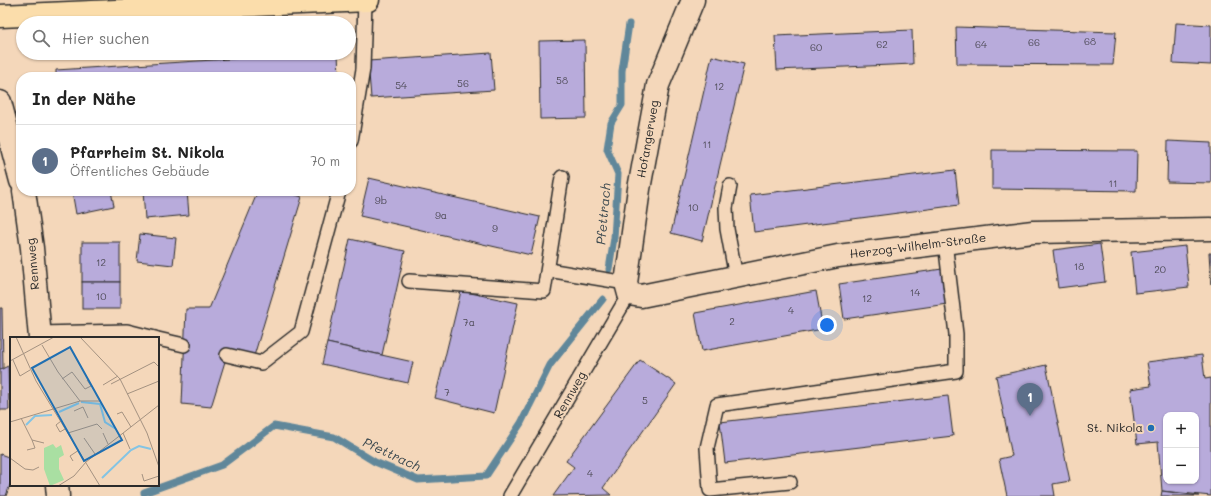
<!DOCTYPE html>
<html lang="de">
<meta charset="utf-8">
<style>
:root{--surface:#fff;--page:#f2f2f2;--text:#222;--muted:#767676;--line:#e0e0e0;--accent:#7c3aed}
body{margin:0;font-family:Mali,sans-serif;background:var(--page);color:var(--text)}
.controls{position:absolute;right:12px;bottom:12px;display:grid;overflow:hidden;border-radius:8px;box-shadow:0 1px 3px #0004}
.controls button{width:36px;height:36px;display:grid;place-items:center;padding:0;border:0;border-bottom:1px solid var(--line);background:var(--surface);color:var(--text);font:20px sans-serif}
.you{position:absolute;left:827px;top:325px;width:14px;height:14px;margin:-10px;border:3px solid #fff;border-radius:50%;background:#1a73e8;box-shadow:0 0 0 6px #1a73e833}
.badge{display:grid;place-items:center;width:26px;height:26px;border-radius:50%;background:var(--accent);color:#fff;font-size:13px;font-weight:700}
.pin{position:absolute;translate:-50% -33px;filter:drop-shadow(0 1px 2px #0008)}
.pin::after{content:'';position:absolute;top:21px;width:14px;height:12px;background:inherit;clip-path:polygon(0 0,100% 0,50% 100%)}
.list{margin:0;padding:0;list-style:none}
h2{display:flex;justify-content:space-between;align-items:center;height:52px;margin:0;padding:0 16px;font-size:17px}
h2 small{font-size:13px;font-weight:400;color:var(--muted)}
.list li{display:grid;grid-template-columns:26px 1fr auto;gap:12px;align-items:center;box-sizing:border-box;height:72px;padding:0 16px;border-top:1px solid var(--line)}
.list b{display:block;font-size:15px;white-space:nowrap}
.list p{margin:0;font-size:13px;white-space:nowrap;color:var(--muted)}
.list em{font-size:13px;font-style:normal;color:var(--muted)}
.icon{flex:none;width:22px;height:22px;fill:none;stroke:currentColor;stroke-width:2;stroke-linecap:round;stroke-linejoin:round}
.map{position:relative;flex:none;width:1211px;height:496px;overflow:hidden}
.search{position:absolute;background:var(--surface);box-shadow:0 1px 3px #0004;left:16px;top:16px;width:340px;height:44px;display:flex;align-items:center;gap:10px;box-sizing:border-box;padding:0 14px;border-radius:22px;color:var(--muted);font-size:15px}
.panel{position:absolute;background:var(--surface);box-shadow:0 1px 3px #0004;left:16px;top:72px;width:340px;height:124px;border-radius:16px}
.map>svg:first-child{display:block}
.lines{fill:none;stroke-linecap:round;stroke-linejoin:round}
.stream{stroke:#60879a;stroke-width:7}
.building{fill:#b8abdb;stroke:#2b2b2b;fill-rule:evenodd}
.lane-casing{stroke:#2b2b2b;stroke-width:16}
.street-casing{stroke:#2b2b2b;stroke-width:25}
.secondary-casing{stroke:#2b2b2b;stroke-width:25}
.primary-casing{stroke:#2b2b2b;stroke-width:25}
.lane{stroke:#f4d7ba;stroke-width:13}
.street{stroke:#f4d7ba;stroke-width:22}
.secondary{stroke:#f4d7ba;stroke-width:22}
.primary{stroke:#fbddab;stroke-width:22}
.poi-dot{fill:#1f6fb2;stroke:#f4d7ba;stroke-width:1.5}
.labels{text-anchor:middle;stroke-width:4;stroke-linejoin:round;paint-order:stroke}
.number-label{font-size:10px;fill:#4e4b57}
.street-label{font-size:12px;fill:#2b2b2b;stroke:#f4d7ba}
.poi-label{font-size:12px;fill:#2b2b2b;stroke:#f4d7ba;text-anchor:end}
.water-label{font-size:13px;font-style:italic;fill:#3d4a50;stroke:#f4d7ba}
.inset-river{fill:none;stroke:#83c4e4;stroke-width:2}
.inset-road{fill:none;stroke:#a49281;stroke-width:1}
.view{fill:#1f6fb2;fill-opacity:0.15;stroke:#1f6fb2;stroke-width:2}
.inset-edge{fill:none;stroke:#2b2b2b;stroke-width:2}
</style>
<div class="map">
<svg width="1211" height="496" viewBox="0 0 1211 496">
<rect width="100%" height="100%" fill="#f4d7ba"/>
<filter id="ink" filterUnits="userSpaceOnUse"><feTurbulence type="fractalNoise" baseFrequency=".025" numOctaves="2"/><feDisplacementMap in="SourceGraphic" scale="8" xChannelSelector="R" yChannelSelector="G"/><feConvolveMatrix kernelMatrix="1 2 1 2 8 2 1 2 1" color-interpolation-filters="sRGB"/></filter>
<g filter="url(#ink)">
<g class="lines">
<g class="stream">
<path d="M609 269 614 238 618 174 607 149 611 123 622 105V71L629 24"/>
<path d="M144 493 222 465 274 426 334 437 375 462 418 480 486 476 521 423 550 365 603 299"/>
</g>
</g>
<g class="building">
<path d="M1176 23 1211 25V65L1173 63Z"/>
<path d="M956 27 1116 32 1113 65 957 64Z"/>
<path d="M912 30 913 64 777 70 775 36Z"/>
<path d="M585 40 586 118 540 119 539 41Z"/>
<path d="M324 53H338L339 77H56V70Z"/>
<path d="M491 53 494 90 371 98 368 61Z"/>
<path d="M712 56 744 64 702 241 671 233Z"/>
<path d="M1168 141 1211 143V183L1167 182Z"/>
<path d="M992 150 1137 151 1136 191 992 189Z"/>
<path d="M955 170 959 205 754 232 750 195Z"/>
<path d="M369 178 540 217 531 255 360 216Z"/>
<path d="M72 191H111L114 206 76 214Z"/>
<path d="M143 191H187L189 215 145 219Z"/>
<path d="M258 191H285L302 197 254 356 227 355 211 407 182 404 186 309H209Z"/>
<path d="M140 234 176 238 173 265 137 261Z"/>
<path d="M350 239 405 251 382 355 327 343Z"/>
<rect x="82" y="242" width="38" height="40"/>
<path d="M1100 244 1105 282 1058 288 1053 250Z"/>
<path d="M1185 246 1189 287 1135 293 1131 252Z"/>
<path d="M1209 253H1211V284Z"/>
<path d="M942 269 947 304 844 319 839 284Z"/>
<rect x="82" y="282" width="38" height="27"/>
<path d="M461 291 518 303 494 413 435 398Z"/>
<path d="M816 291 823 329 702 351 695 313Z"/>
<path d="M0 308H2L3 370H0Z"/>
<path d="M327 343 413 362 408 383 322 364Z"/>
<path d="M1202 355 1205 379 1211 378V496L1162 491 1158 442 1137 444 1130 389 1151 386 1147 362ZM1166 415H1196V481H1166Z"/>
<path d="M640 360 676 384 603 488 611 495 553 496 574 467 566 461Z"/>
<path d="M1046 365 1070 481 1053 484 1055 496H1007L999 459 1012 456 996 376Z"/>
<path d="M8 366 9 410H0V370Z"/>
<path d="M948 396 953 436 725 463 720 422Z"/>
<path d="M0 454 11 458V482L6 496H0Z"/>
<path d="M1162 491 1199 496H1161Z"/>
</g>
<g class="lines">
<g class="lane-casing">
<g id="lane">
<path d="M351 141 363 69 365 0"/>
<path d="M730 186 726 208 727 229 736 277"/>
<path d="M548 270 626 283"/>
<path d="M409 281 544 291 562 177"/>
<path d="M39 333 127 331 155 338"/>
<path d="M158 339 184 345"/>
<path d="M227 355 261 363 301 332 339 191"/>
<path d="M790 482 710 490 707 448 717 405 956 371V334L945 242"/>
<path d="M510 496 629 294"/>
</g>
</g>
<g class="street-casing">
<path id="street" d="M693 0 658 85 639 189 626 283 629 294 641 296 838 256 1033 232 1211 229"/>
</g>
<g class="secondary-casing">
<g id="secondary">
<path d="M0 102 21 181"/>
<path d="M24 191 32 248 40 338"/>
<path d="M57 485 58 496"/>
</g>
</g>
<g class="primary-casing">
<path id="primary" d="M0 16 368 0"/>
</g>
<use href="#lane" class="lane"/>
<use href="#street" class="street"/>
<use href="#secondary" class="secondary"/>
<use href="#primary" class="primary"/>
</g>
</g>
<circle class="poi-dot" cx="1151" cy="428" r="4"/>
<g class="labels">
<g class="number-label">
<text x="1090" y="45">68</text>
<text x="1034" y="46">66</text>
<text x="882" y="48">62</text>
<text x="981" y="48">64</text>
<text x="816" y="51">60</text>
<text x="562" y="84">58</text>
<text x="463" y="87">56</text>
<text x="401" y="89">54</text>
<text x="719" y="90">12</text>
<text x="707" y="148">11</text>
<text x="1113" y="187">11</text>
<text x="381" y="204">9b</text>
<text x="693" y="211">10</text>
<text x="441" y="219">9a</text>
<text x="495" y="232">9</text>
<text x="101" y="266">12</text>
<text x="1079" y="270">18</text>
<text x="1160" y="273">20</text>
<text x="915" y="296">14</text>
<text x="101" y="300">10</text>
<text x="867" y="302">12</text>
<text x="791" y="314">4</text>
<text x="732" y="325">2</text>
<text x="469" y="326">7a</text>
<text x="447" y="396">7</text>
<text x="645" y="404">5</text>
<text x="590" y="477">4</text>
</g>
<g class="street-label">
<text transform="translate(648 139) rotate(-80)" y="4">Hofangerweg</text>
<text transform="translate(918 246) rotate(-7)" y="4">Herzog-Wilhelm-Straße</text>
<text transform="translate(33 264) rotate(-95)" y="4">Rennweg</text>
<text transform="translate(570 395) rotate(-60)" y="4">Rennweg</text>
</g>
<g class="poi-label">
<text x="1143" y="432">St. Nikola</text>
</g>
<g class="water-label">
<text transform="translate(603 214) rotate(-85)" y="5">Pfettrach</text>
<text transform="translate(392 454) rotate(25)" y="5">Pfettrach</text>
</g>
</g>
<g transform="translate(10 337)">
<rect width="149" height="149" fill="#f4d7ba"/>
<path d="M43 107 46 111 51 108 54 118 49 121V132L54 143 40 149 34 132V111Z" fill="#a9dfa2"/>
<path class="inset-river" d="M71 65 90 67 95 85 106 92M49 75 69 66M16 88 25 79 42 78M92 141 121 113 129 109 141 112"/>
<path class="inset-road" d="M6 0 26 44 90 149M70 0 110 42 137 96 149 130M32 8 48 35 70 64M3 23 10 39 20 33M0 24 44 0M52 42 62 35 75 52 81 49 77 43M101 47 144 25 149 30M93 48 108 39M117 57 149 44M64 74 73 70 78 81M107 77 112 75 121 90M11 81 22 103 34 106M51 84 46 88 50 95 55 92M0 85 70 64H91M58 96 87 87 92 92M93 96 98 107M113 96 120 112M74 101 85 117M17 113 25 111 22 103M0 121 15 132 23 133 29 130M63 124 60 119 69 113M76 125 149 68M132 137 134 144 149 139M48 149 64 139 76 125"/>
<path class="view" d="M60 10 112 103 74 124 22 31Z"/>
<rect width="149" height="149" class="inset-edge"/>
</g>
</svg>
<div class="controls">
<button>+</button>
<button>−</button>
</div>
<div class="you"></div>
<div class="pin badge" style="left:1030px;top:416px;background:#5c6f8a">1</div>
<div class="search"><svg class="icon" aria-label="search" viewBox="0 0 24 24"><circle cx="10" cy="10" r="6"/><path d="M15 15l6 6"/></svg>Hier suchen</div>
<section class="panel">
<h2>In der Nähe<small></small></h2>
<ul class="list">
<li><span class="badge" style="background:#5c6f8a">1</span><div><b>Pfarrheim St. Nikola</b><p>Öffentliches Gebäude</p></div><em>70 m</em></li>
</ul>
</section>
</div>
